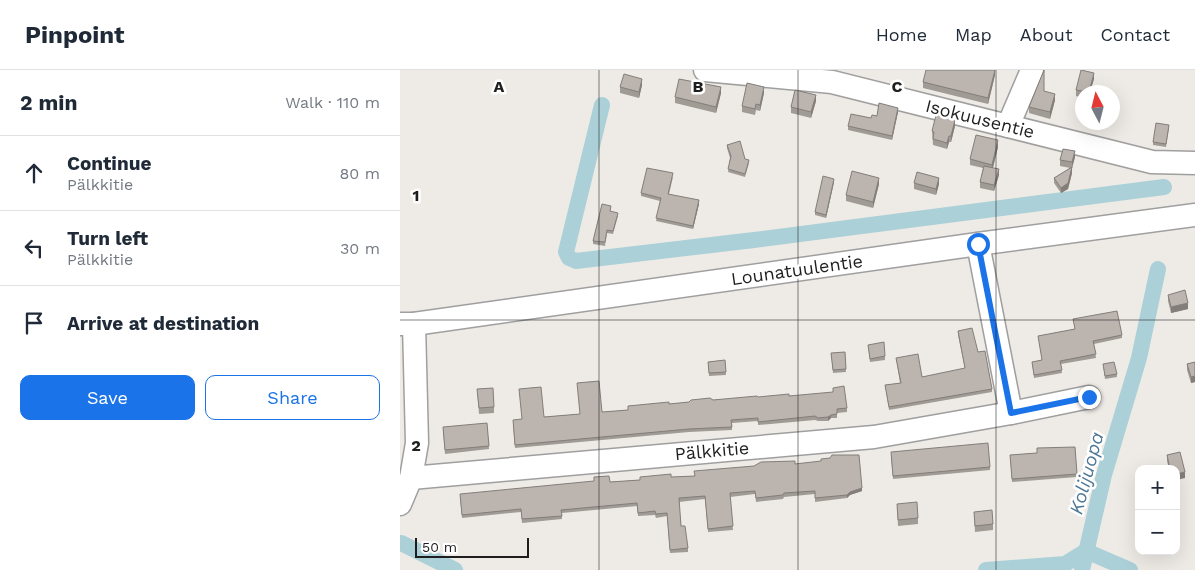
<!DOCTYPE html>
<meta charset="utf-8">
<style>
:root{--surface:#fff;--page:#f2f2f3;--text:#1f2937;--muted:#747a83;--line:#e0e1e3;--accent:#1a73e8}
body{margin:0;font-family:"Work Sans",sans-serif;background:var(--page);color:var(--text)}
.controls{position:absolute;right:15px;bottom:15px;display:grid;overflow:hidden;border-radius:10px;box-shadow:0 5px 20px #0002}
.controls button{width:45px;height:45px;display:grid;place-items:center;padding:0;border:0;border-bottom:1px solid var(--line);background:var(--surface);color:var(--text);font:25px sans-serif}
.compass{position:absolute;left:675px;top:15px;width:45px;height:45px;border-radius:50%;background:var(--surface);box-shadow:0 5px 20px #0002;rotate:353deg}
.scale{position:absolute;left:15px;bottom:12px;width:114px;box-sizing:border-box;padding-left:5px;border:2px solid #1e1e1e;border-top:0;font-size:14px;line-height:18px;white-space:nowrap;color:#1e1e1e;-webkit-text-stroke:4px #fff;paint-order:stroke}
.stop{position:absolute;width:15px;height:15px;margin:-11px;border:4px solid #1a73e8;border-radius:50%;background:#fff}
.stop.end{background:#1a73e8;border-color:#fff;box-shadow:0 1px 5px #0008}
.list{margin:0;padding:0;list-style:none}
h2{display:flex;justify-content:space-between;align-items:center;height:65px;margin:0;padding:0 20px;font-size:21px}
h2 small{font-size:16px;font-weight:400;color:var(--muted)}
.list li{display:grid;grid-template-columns:32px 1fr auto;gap:15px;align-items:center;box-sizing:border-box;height:75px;padding:0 20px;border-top:1px solid var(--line)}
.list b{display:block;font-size:19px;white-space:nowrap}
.list p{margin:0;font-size:16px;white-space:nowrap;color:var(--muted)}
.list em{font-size:16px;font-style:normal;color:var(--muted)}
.actions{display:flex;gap:10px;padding:15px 20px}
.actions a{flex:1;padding:11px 0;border:1px solid var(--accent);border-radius:10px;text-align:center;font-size:18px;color:var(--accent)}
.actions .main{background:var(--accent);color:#fff}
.icon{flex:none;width:28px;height:28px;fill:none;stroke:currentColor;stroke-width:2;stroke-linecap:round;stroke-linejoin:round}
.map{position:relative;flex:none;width:795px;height:500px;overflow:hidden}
header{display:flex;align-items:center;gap:30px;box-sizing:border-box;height:70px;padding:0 25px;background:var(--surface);border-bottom:1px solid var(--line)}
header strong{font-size:24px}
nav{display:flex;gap:28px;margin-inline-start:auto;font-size:18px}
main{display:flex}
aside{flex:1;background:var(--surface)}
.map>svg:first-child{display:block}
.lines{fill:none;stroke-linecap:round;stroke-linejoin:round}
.canal{stroke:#abd0d7;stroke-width:16}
.minor-casing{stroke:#9f9f9f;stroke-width:25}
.minor{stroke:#fff;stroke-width:22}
.wall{fill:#a19b96}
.shaded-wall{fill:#837e7a}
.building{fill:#bbb4af;stroke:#837e7a}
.route{stroke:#1a73e8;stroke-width:6}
.grid{fill:none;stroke:#1e1e1e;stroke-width:1;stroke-opacity:0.55}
.labels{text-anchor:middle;stroke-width:5;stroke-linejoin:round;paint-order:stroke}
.street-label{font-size:18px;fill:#1e1e1e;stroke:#fff}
.water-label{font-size:19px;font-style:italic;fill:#4e7695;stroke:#fff}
.grid-label{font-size:16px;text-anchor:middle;font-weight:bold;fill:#1e1e1e;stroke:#fff;stroke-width:5;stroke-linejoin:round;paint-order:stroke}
</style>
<header>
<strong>Pinpoint</strong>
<nav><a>Home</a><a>Map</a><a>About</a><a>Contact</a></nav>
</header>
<main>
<aside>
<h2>2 min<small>Walk · 110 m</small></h2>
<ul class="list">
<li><svg class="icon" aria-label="ahead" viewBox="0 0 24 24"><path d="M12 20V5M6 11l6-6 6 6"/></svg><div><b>Continue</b><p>Pälkkitie</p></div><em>80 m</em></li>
<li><svg class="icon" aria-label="left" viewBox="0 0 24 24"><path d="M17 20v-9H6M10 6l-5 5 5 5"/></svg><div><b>Turn left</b><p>Pälkkitie</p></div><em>30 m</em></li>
<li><svg class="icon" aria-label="arrive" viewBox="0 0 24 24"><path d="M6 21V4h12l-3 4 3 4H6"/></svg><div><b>Arrive at destination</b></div></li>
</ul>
<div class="actions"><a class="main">Save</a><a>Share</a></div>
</aside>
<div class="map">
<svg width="795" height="500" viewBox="0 0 795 500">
<rect width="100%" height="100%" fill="#eeebe6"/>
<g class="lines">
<g class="canal">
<path d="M202 35 166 182 169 188 176 191 354 170 764 117"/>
<path d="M1 473 55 500"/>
<path d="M586 500 665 494 686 481 730 500"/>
<path d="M682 500 704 405 739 288 758 199"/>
</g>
<g class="minor-casing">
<g id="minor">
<path d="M305 0 432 12 752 92 795 93"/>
<path d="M608 56 632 0"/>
<path d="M0 254H14L578 174 795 145"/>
<path d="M611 343 689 327"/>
<path d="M11 408 474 367 611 343 578 174"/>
<path d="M0 434 11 408 17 373 14 254"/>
</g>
</g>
<use href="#minor" class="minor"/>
</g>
<g class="wall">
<path d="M595 5 588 34 523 18V12Z"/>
<path d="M694 9 690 22H682V28L676 26V20Z"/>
<path d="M242 15 239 28 220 23V17Z"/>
<path d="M644 21 655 30 650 49 629 43V37Z"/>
<path d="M321 23 316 43 275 33V27Z"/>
<path d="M364 23 360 41 356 40 355 45 342 42V36Z"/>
<path d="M416 31 411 48 391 43V37Z"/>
<path d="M498 42 492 70 448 60V56L477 46Z"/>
<path d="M555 56 551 72H549L547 79 533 75 532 61Z"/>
<path d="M769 58 766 77 753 75V72Z"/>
<path d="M327 75 349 93 345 107 328 102 330 88 327 78Z"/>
<path d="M598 77 593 98 599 105 594 121 580 118V112L583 98 570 95V89Z"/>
<path d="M675 87 672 98V103L668 119 661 123 654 113V108L670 98 660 96V90Z"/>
<path d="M273 107 269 124 299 134 293 159 256 151 260 131 241 126V123Z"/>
<path d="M434 112 426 148 415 145V142Z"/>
<path d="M514 113 539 114 536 125 514 119Z"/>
<path d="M479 114 473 138 446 131V125Z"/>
<path d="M210 141 218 146 213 164 207 163 205 176 193 174V171Z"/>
<path d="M768 225 788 239 771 243 768 231Z"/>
<path d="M673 249 722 265V268L694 274 696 288 661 294 662 303 634 308 632 292 642 290 638 266 675 259Z"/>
<path d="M558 261 578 282 592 319V322L489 340 485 315 500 313 496 288 522 307 565 299 558 265Z"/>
<path d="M468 275 485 286V290L470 292Z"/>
<path d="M445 282 446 302 433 303 431 283Z"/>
<path d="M325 290 326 305 309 306 308 292Z"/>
<path d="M795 292V312L791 313 787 300V294Z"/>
<path d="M703 294 717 304V307L705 309Z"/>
<path d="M77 319 94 337V343L79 344Z"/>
<path d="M389 326 447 338V342L437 343V348H431L428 351H418L415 350 358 355V351L332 353V360L289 362 115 378 113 354 144 347 228 340 269 334 313 330Z"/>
<path d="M87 353 89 379 45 384 43 360Z"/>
<path d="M675 377 677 407 612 412 610 385 637 383Z"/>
<path d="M767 385 785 408 776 399H769L767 391Z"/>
<path d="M491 386 590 397V400L493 409Z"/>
<path d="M395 394 462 421 450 425 447 428 415 432V424L384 427 383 429 356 432 355 424 330 427 333 460 308 462 305 429 279 432 281 456 288 478V482L270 483 267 446 256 448 255 445 238 446 237 436 162 443V449L122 453 121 442 62 448 60 427 210 412 294 406Z"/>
<path d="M497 434 518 448V454L498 456Z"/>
<path d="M574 442 593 454V460L575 462Z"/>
</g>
<g class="shaded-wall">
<path d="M595 0V5L588 34V28Z"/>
<path d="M694 3V9L690 22H689Z"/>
<path d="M242 9V15L239 28V22Z"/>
<path d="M321 17V23L316 43V37Z"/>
<path d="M364 17V23L360 41V35Z"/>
<path d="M655 24V30L650 49V42Z"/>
<path d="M416 25V31L411 48V42Z"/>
<path d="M498 38V42L492 70V66Z"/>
<path d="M555 50V56L551 72V66Z"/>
<path d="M549 66V72L547 79V73Z"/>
<path d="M598 70V77L592 101V95Z"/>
<path d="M675 81V87L672 98V92Z"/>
<path d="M672 97V103L668 119 661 123V118Z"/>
<path d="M599 99V105L594 121V115Z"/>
<path d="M479 108V114L473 138V132Z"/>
<path d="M539 108V114L536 125V119Z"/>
<path d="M434 109V112L426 148V145Z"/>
<path d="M299 130V134L293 159V156Z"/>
<path d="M788 233V239L771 243V237Z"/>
<path d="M795 306V312L791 313V307Z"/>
<path d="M431 345V348L428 351V347Z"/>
<path d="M785 402V408L776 410V404Z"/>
<path d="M462 418V421L450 425 447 428V425L450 422Z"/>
</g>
<g class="building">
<path d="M526 0H595L588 28 523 12Z"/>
<path d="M644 0V21L655 24 650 42 629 37Z"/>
<path d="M681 0 694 3 689 22 676 20Z"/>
<path d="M224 4 242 9 239 22 220 17Z"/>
<path d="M279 9 321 17 316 37 275 27Z"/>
<path d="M347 13 364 17 360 35 356 34 355 39 342 36Z"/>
<path d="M395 20 416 25 411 42 391 37Z"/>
<path d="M479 33 498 38 492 66 448 56 451 44 471 48 472 45 477 46Z"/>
<path d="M536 45 555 50 551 66H549L547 73 533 69 534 62 532 61Z"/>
<path d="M756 53 769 55 766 74 753 72Z"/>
<path d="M576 65 598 70 592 95 570 89Z"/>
<path d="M340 71 345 89 349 90 345 104 328 99 331 86 327 75Z"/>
<path d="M663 79 675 81 672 92 660 90Z"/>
<path d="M584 96 599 99 594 115 580 112Z"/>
<path d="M672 97 668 113 661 118 654 108Z"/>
<path d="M247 98 273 103 268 124 299 130 293 156 256 148 261 128 241 123Z"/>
<path d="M452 101 479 108 473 132 446 125Z"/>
<path d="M517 102 539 108 536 119 514 113Z"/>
<path d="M423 106 434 109 426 145 415 142Z"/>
<path d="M202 134 211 136 210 141 218 143 213 161 207 160 205 172 193 171Z"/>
<path d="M785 220 788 233 771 237 768 225Z"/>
<path d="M717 241 722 265 693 271 696 284 660 291 662 300 634 305 632 292 642 290 638 266 675 259 673 249Z"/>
<path d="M572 258 578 282 585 281 592 319 489 337 485 315 501 313 496 288 518 284 522 307 565 298 558 261Z"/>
<path d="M484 272 485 286 470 289 468 275Z"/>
<path d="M445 282 446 299 433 300 431 283Z"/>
<path d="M325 290 326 302 309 303 308 292Z"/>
<path d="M714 292 717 304 705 306 703 294Z"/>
<path d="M795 292V306L791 307 787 294Z"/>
<path d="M199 311 202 342 228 340V336L269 332V334L289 332 291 330 310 328 313 330 357 326 358 327 389 324V326L433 322V318L444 316 447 338 437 339V344L431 345 428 347 418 348 415 346 358 352V348L331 350 332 357 289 359 115 375 113 350 122 349 119 319 141 317 144 347 180 344 177 313Z"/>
<path d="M93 318 94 337 79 338 77 319Z"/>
<path d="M87 353 89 376 45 380 43 357Z"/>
<path d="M588 373 590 397 493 406 491 382Z"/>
<path d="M675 377 677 404 612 409 610 385 637 383V378Z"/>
<path d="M780 382 785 402 776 404V399H770L767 385Z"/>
<path d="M432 385H459L462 418 450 422 447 425 415 428V421L384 423 383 425 356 428 355 421 330 423 333 456 308 459 305 426 279 428 281 456H285L288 478 270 480 267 443 256 444 255 441 238 443 237 433 161 440 162 446 122 449 121 439 62 445 60 424 194 411V407L209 406 210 412 240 410V407L271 404V407L295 406 294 401 354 396 361 392 395 391V394L421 391V389L430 388Z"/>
<path d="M517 432 518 448 498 450 497 434Z"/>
<path d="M592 440 593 454 575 456 574 442Z"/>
</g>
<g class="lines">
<path class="route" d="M578 174 611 343 689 327"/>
</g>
<path class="grid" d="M199 0V500M398 0V500M596 0V500M0 250H795"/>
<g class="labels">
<g class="street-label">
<text transform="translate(580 49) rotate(14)" y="6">Isokuusentie</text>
<text transform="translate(397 200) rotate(-8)" y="6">Lounatuulentie</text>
<text transform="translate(312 381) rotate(-5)" y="6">Pälkkitie</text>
</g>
<g class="water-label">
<text transform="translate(686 403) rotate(-75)" y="7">Kolijuopa</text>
</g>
</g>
<g class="grid-label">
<text x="99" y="22">A</text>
<text x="298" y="22">B</text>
<text x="497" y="22">C</text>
<text x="16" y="131">1</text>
<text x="16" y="381">2</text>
</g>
</svg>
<div class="controls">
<button>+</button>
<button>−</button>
</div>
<svg class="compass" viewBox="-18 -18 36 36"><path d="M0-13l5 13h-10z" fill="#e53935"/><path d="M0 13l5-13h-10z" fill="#747a83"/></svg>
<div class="scale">50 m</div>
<div class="stop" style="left:578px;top:174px"></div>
<div class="stop end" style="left:689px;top:327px"></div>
</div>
</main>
